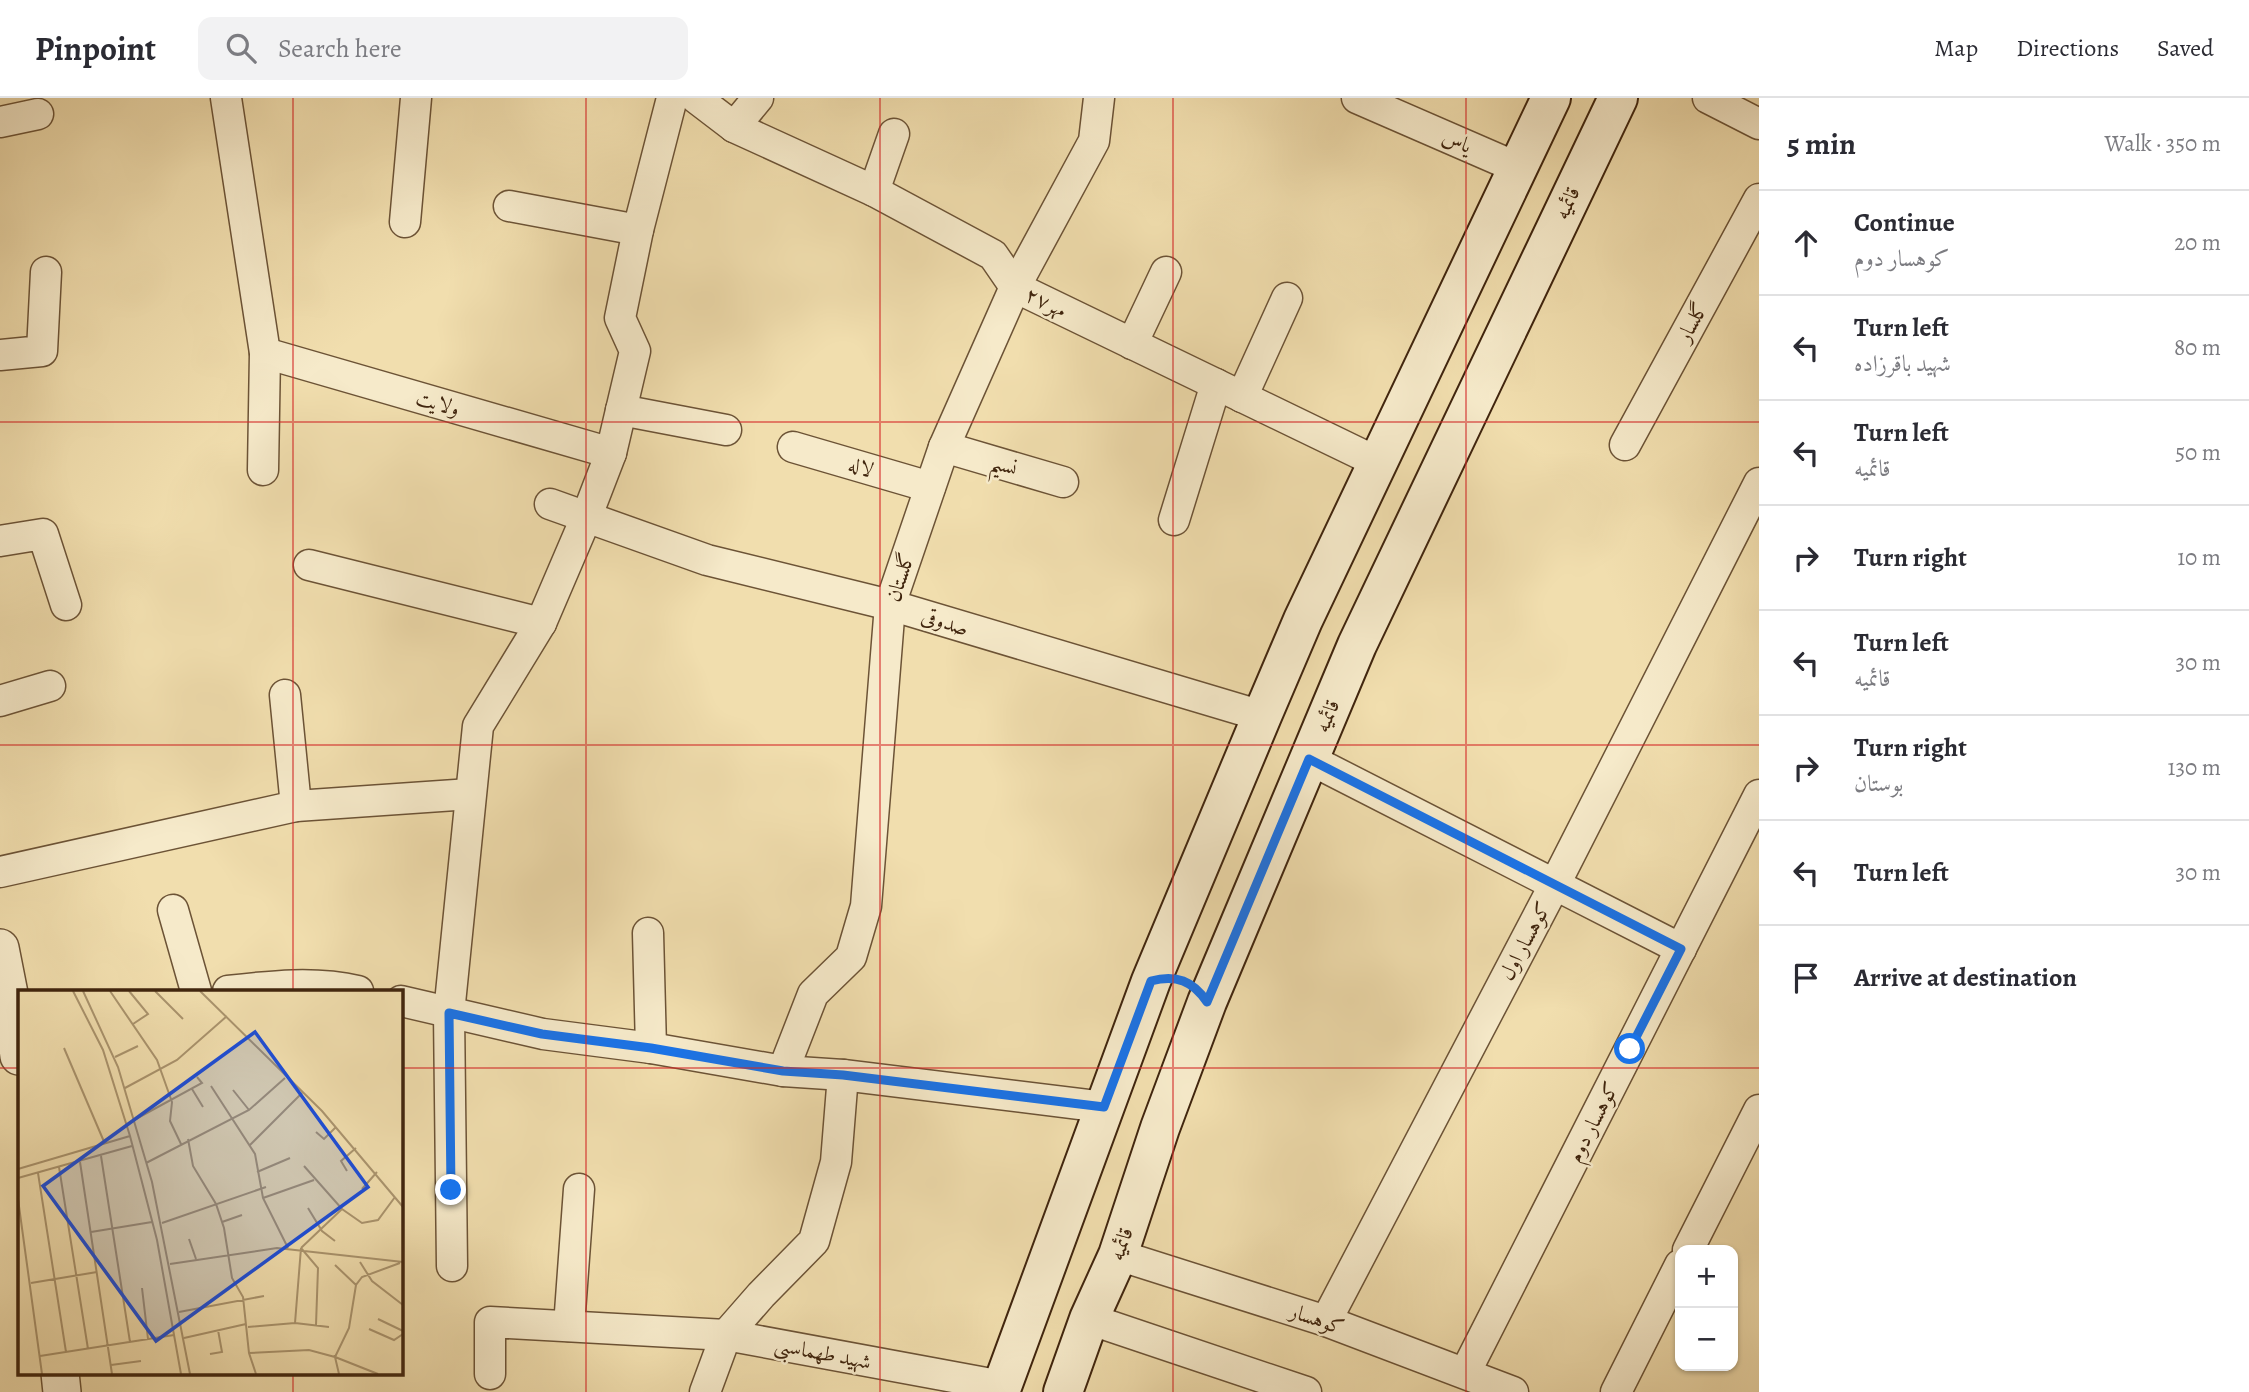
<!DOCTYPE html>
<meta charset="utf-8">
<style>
:root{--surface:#fff;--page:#f2f2f3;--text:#2b2b33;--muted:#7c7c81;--line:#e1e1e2}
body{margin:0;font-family:Alegreya,Amiri,serif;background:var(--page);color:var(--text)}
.controls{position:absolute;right:21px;bottom:21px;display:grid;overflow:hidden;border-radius:14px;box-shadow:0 2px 5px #0004}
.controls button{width:63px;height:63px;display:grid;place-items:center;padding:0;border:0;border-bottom:2px solid var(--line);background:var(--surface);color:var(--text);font:35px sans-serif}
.stop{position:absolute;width:21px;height:21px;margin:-16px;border:5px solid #1a73e8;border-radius:50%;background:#fff}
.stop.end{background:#1a73e8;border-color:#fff;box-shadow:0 2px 7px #0008}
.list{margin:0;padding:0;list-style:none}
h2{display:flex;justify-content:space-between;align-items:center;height:91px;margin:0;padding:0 28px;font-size:30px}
h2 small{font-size:23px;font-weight:400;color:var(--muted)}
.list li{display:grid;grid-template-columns:46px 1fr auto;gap:21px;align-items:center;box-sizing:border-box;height:105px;padding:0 28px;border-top:2px solid var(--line)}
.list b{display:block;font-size:26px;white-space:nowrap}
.list p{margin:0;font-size:23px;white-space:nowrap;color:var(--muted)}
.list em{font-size:23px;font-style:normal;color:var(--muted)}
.icon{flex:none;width:38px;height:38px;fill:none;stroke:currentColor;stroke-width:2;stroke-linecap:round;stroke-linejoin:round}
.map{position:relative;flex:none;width:1759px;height:1294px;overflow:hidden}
header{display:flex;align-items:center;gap:42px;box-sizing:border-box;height:98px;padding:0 35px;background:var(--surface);border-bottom:2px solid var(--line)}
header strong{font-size:33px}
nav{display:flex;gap:38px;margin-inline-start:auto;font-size:24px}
.search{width:490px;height:63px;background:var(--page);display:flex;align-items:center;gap:18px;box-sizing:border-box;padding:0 24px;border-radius:14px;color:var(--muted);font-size:26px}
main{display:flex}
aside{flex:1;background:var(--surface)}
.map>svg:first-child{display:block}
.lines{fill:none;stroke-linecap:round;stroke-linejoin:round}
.minor-casing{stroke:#6c5336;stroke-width:33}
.tertiary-casing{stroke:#6c5336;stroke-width:40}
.secondary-casing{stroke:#40250e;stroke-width:42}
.minor{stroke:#f6eaca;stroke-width:30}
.tertiary{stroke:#f6eaca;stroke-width:37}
.secondary{stroke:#f6eaca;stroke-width:38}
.route{stroke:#1a73e8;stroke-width:9}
.grid{fill:none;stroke:#d62828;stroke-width:2;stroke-opacity:0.55}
.labels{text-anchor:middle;stroke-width:5;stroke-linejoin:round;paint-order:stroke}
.street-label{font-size:21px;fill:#40250e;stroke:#f6eaca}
.inset-road{fill:none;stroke:#aa946e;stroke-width:2}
.view{fill:#1d4ed8;fill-opacity:0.15;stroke:#1d4ed8;stroke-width:3.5}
.inset-edge{fill:none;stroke:#40250e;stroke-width:3.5}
</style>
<header>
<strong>Pinpoint</strong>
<div class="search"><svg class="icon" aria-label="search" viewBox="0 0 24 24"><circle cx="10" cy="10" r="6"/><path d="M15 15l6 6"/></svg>Search here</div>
<nav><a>Map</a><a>Directions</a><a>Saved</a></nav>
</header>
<main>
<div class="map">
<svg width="1759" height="1294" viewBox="0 0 1759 1294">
<rect width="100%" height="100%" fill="#f1deae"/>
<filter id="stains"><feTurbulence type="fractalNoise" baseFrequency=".00286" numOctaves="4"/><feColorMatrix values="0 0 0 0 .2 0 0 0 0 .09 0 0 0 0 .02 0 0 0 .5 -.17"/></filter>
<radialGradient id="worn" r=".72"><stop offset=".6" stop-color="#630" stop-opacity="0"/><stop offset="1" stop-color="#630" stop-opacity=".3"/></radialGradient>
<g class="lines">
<g class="minor-casing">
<g id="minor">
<path d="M226 0 265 255 263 372"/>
<path d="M696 0 734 29 874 93 993 157 1015 189 1377 364"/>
<path d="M1357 0 1518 70"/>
<path d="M1708 0 1759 26"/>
<path d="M0 24 38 16"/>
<path d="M734 29 758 0"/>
<path d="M874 93 894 36"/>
<path d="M509 108 638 132"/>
<path d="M405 124 416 0"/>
<path d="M1132 246 1166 174"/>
<path d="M265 255 611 355"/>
<path d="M0 257 42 253 46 174"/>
<path d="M1242 299 1287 200"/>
<path d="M621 312 726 332"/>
<path d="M1625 347 1759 101"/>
<path d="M793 349 930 389"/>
<path d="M944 349 1063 384"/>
<path d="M550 406 707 462 890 507 1262 618"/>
<path d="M1174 422 1216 286"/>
<path d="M0 443 43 436 66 507"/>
<path d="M309 467 541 525"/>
<path d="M285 597 296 708"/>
<path d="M0 603 50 588"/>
<path d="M1309 661 1681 851"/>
<path d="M0 774 296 708 470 696"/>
<path d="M173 812 196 893"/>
<path d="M648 835 651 950"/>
<path d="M228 893C271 888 315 883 358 893"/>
<path d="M401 903 543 936 651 950 783 973 843 977 1104 1009"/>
<path d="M783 973 813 896 851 859 866 808 890 507 944 349 1015 189 1094 43 1099 0"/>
<path d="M1688 1152 1759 1012"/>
<path d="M1118 1157 1326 1223 1513 1294"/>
<path d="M452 1168 449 915 478 628 541 525 586 420 611 355 635 253 620 220 638 132 672 0"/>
<path d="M1089 1221 1306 1294"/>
<path d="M1326 1223 1555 786 1759 385"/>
<path d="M569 1228 579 1091"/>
<path d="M1465 1275 1759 697"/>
<path d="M490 1276V1224L726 1237 1002 1288"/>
<path d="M705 1294 726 1237 761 1197 814 1143 836 1064 843 977"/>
<path d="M1616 1294 1680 1167"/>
</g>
</g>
<g class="tertiary-casing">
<g id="tertiary">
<path d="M0 850 14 921 19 958"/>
<path d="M60 1275 62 1294"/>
</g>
</g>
<g class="secondary-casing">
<g id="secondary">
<path d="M1000 1294 1151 883 1262 618 1303 522 1551 0"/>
<path d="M1063 1294 1089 1221 1118 1157 1160 1030 1207 904 1357 547 1618 0"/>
</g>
</g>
<use href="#minor" class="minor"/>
<use href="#tertiary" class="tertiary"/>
<use href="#secondary" class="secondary"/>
</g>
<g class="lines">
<path class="route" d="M451 1092 449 915 542 936 651 950 783 973 843 977 1104 1009 1151 883C1176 876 1193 883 1207 904L1309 661 1681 851 1630 951"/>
</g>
<path class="grid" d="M293 0V893M586 0V1294M880 0V1294M1173 0V1294M1466 0V1294M0 324H1759M0 647H1759M0 970H19M401 970H1759M293 1275V1294"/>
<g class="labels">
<g class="street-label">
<text transform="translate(1457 43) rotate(23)" y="7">یاس</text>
<text transform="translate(1567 105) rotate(-65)" y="7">قائمیه</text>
<text transform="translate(1046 204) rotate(26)" y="7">مهر۲۷</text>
<text transform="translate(1692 224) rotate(-61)" y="7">گلسار</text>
<text transform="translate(438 305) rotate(16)" y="7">ولایت</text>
<text transform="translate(1004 367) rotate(16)" y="7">نسیم</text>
<text transform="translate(861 369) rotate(16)" y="7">لاله</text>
<text transform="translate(900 479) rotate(-72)" y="7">گلستان</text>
<text transform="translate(945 524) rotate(17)" y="7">صدوقی</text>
<text transform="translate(1327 618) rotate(-67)" y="7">قائمیه</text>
<text transform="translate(1525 843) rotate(-62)" y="7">کوهسار اول</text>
<text transform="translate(1593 1024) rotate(-63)" y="7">کوهسار دوم</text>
<text transform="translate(1121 1146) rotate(-70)" y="7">قائمیه</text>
<text transform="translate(1317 1221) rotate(19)" y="7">کوهسار</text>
<text transform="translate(823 1255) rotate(11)" y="7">شهید طهماسبی</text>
</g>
</g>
<g transform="translate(18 892)">
<rect width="385" height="385" fill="#f1deae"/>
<path class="inset-road" d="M55 1 85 60 112 146 139 250 163 384M65 1 100 77 134 192 172 384M92 1 139 70 154 112 152 131 163 154M111 1 130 24 115 34M137 1 165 29M182 1 304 121 385 217M46 58 87 154M97 67 120 56M193 96 237 164 245 208 270 258M107 98 159 70 209 26M174 99 185 117M215 100 231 120M116 130 184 93 179 87M298 142 306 149 318 137M170 149 175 176 198 214 206 238 214 288 225 307 231 363 238 384M232 155 284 103M83 166 112 352M62 172 94 384M128 173 231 120 267 88M286 176 324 219 344 233 360 230 377 207M41 177 70 359M0 179 112 146M329 181 323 171 338 158M239 182 272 168M20 183 48 362M0 188 114 156M344 199 359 182M245 208 296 190M0 209 24 384M290 218 304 241 317 251M204 232 224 225M144 233 248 197M73 242 134 232M171 249 178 269M283 258 300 278 298 335M283 258 324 219M342 272 354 291 385 315M152 274 259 258 385 272M317 275 338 295M13 293 79 282M124 298 130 349M161 322 246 306M360 329 385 341M277 333 283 258M230 337 277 333 311 337M351 339 376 350 385 344M166 348 228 334M231 363 291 360 317 367 331 338 338 295 344 287 382 273M192 364 204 362 200 340M22 366 156 345M93 375 123 371M321 384 317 367 360 384"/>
<path class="view" d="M237 42 350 197 138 351 25 196Z"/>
<rect width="385" height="385" class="inset-edge"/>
</g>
<rect width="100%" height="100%" filter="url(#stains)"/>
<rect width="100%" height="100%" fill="url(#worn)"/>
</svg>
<div class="controls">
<button>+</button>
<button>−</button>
</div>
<div class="stop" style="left:1630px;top:951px"></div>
<div class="stop end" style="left:451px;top:1092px"></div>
</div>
<aside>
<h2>5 min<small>Walk · 350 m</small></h2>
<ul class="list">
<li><svg class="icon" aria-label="ahead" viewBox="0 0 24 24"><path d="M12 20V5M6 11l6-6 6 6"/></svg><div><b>Continue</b><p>کوهسار دوم</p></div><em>20 m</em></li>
<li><svg class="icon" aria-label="left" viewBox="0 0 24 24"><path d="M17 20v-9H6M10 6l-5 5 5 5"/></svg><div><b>Turn left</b><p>شهید باقرزاده</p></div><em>80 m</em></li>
<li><svg class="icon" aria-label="left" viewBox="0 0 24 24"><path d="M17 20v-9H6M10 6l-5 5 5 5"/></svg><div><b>Turn left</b><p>قائمیه</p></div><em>50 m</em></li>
<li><svg class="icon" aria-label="right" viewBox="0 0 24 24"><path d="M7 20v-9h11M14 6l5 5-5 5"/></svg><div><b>Turn right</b></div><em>10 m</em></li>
<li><svg class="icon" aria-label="left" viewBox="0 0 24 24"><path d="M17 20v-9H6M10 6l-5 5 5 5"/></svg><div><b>Turn left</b><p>قائمیه</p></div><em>30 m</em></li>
<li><svg class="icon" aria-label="right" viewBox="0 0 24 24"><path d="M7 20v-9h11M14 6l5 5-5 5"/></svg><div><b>Turn right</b><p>بوستان</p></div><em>130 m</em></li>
<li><svg class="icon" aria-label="left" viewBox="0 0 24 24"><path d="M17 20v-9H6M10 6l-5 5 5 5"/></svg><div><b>Turn left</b></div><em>30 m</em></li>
<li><svg class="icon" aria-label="arrive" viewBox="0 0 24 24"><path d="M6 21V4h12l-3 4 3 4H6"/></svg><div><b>Arrive at destination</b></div></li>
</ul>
</aside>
</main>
